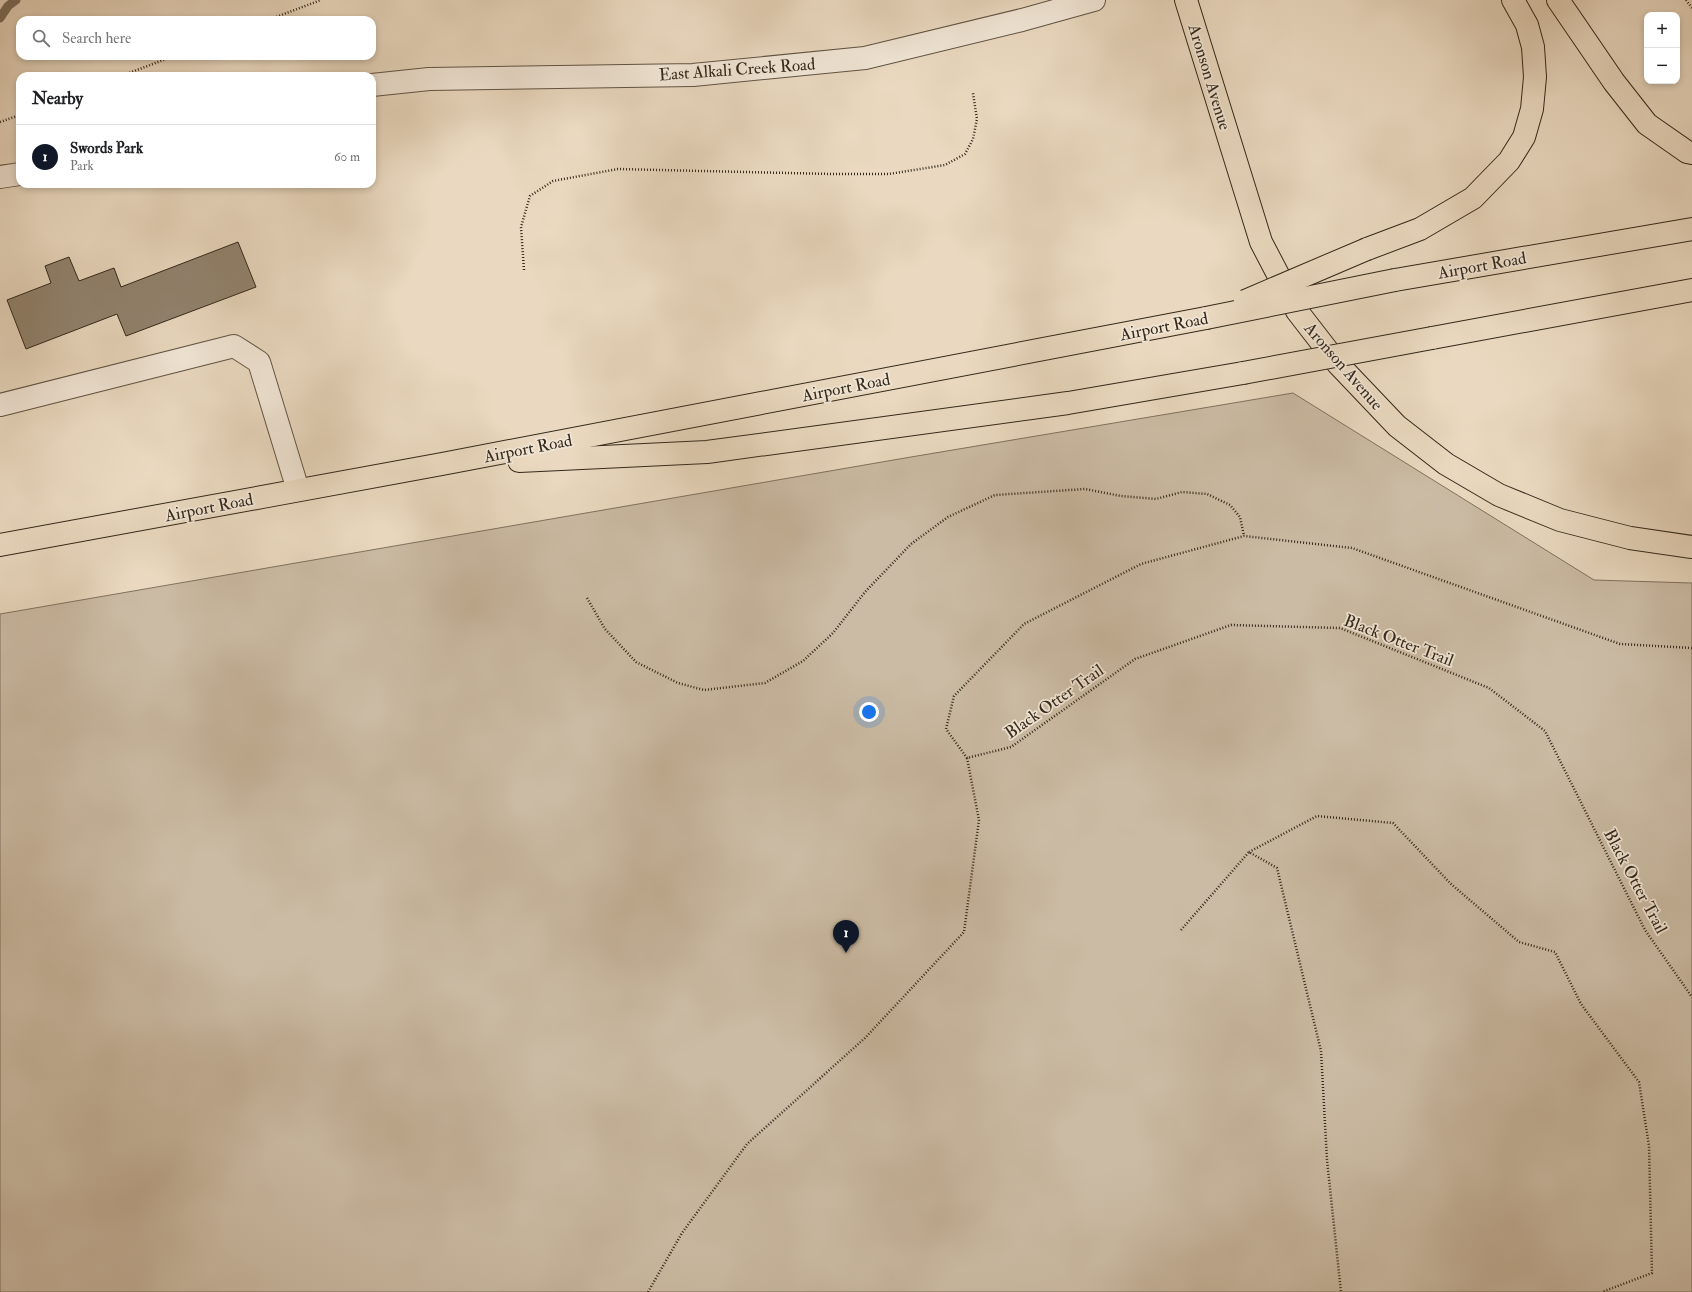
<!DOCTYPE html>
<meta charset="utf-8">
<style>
:root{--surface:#fff;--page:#f2f2f2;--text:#202124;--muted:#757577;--line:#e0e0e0;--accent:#111827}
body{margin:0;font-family:"IM FELL Double Pica",serif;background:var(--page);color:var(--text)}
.controls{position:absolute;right:12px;top:12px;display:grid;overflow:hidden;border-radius:8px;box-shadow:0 2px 6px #0003}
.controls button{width:36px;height:36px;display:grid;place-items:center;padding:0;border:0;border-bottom:1px solid var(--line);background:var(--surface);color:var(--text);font:20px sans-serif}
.you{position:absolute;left:869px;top:712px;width:14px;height:14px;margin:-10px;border:3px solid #fff;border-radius:50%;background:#1a73e8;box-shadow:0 0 0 6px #1a73e833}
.badge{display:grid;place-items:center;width:26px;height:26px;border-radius:50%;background:var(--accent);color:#fff;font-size:13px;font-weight:700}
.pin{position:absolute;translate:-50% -33px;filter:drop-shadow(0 1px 2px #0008)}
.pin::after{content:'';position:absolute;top:21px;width:14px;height:12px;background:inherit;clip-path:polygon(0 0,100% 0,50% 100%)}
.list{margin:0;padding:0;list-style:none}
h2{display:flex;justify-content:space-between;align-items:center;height:52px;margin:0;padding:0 16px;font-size:17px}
h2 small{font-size:13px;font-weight:400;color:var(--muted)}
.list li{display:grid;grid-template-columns:26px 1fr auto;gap:12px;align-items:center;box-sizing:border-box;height:64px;padding:0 16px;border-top:1px solid var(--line)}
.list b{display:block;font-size:15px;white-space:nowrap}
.list p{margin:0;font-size:13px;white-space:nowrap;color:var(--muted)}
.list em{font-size:13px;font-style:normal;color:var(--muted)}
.icon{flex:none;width:22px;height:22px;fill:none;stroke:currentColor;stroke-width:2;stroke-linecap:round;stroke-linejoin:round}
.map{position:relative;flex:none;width:1692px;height:1292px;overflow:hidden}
.search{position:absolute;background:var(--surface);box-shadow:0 2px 6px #0003;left:16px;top:16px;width:360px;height:44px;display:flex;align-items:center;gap:10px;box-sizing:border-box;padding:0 14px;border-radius:12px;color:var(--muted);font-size:15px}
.panel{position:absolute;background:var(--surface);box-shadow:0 2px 6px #0003;left:16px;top:72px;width:360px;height:116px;border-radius:12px}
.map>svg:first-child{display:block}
.green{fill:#cbbba4;stroke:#7f725f}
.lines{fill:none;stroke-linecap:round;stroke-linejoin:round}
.stream{stroke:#7c6e5c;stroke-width:9}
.building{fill:#928470;stroke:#33281a}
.minor-casing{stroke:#615444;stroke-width:24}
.major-casing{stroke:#33281a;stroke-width:24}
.highway-casing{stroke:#33281a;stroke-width:24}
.path{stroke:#33281a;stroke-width:2.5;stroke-dasharray:1 2;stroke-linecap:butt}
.minor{stroke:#f1e6d6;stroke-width:22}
.major{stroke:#ead9c0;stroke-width:22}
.highway{stroke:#ead9c0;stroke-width:22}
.highway-bridge-casing{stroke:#33281a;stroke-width:24;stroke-linecap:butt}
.highway-bridge{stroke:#ead9c0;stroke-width:22}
.labels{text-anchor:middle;stroke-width:3.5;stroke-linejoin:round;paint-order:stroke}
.street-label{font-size:17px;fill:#33281a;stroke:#f1e6d6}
</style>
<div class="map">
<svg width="1692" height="1292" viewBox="0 0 1692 1292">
<rect width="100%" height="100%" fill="#ead9c0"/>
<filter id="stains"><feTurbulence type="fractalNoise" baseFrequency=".005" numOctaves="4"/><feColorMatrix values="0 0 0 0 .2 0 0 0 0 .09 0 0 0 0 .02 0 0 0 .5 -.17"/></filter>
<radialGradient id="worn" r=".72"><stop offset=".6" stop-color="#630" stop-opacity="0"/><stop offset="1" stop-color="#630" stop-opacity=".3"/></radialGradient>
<path class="green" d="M1293 393 1594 580 1692 583V1292H0V614L911 457Z"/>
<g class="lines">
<path class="stream" d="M0 18 8 6 16 0"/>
</g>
<path class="building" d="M238 242 256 287 126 336 117 314 26 349 7 300 51 283 45 266 69 257 79 281 114 268 121 287Z"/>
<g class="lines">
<g class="minor-casing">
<g id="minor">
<path d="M372 85 429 79 693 75 865 58 1022 20 1094 0"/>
<path d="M0 177 20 174"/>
<path d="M0 405 234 346 259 362 298 490"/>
</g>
</g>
<g class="major-casing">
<path id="major" d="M1186 0 1261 242 1297 311 1338 364 1397 426 1446 464 1499 495 1560 520 1630 538 1692 547"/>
</g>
<g class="highway-casing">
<g id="highway">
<path d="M1558 0 1614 82 1647 124 1687 152 1692 153"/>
<path d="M1367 249 1420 229 1473 198 1509 161 1524 137 1532 109 1535 77 1533 47 1527 25 1513 0"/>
<path d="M1395 280 1692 229"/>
<path d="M1432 338 1692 290"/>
<path d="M519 461 707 452 1068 403 1243 373"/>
<path d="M0 545 442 464 1206 318"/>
</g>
</g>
<g class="path">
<path d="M1686 0 1692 8"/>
<path d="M268 20 321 0"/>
<path d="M121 76 174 56"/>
<path d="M0 122 20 115"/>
<path d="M524 270 521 227 530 196 553 181 618 169 831 174H889L945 165 965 154 973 139 977 119 973 93"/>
<path d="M587 598 605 629 636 662 678 683 704 690 765 683 803 661 833 633 865 592 911 544 948 517 995 495 1085 489 1121 496 1156 499 1182 492 1207 494 1230 505 1240 517 1244 536"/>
<path d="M1692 648 1620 644 1352 548 1244 536 1141 564 1024 624 954 696 946 729 967 758 1011 747 1135 659 1231 625 1340 628 1489 688 1545 731 1645 930 1692 997"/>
<path d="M1249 852 1317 816 1393 823 1451 884 1519 942 1555 952 1581 1004 1639 1082 1649 1146 1652 1273 1602 1292"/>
<path d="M1181 930 1249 852 1277 868 1321 1051 1327 1160 1341 1292"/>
<path d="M648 1292 682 1233 747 1144 865 1038 964 932 979 820 967 758"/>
</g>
<use href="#minor" class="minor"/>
<use href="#major" class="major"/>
<use href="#highway" class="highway"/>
<g class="highway-bridge-casing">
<g id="highway-bridge">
<path d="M1245 301 1367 249"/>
<path d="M1206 318 1395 280"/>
<path d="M1243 373 1432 338"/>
</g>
</g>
<use href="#highway-bridge" class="highway-bridge"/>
</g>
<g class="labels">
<g class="street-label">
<text transform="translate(737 69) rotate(-4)" y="6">East Alkali Creek Road</text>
<text transform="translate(1210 77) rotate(73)" y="6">Aronson Avenue</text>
<text transform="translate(1482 265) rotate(-10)" y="6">Airport Road</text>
<text transform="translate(1164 326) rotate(-11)" y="6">Airport Road</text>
<text transform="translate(1344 366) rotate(49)" y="6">Aronson Avenue</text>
<text transform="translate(846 387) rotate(-11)" y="6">Airport Road</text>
<text transform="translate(528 448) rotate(-11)" y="6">Airport Road</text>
<text transform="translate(209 507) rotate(-11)" y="6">Airport Road</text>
<text transform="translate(1399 640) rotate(21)" y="6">Black Otter Trail</text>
<text transform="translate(1054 701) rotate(-35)" y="6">Black Otter Trail</text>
<text transform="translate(1636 881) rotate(62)" y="6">Black Otter Trail</text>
</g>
</g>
<rect width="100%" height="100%" filter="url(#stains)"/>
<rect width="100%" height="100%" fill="url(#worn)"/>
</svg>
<div class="controls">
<button>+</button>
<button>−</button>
</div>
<div class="you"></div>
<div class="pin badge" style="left:846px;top:953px">1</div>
<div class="search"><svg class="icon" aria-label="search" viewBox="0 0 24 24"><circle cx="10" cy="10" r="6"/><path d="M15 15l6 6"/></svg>Search here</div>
<section class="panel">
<h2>Nearby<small></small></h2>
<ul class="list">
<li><span class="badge">1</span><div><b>Swords Park</b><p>Park</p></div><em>60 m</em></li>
</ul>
</section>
</div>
